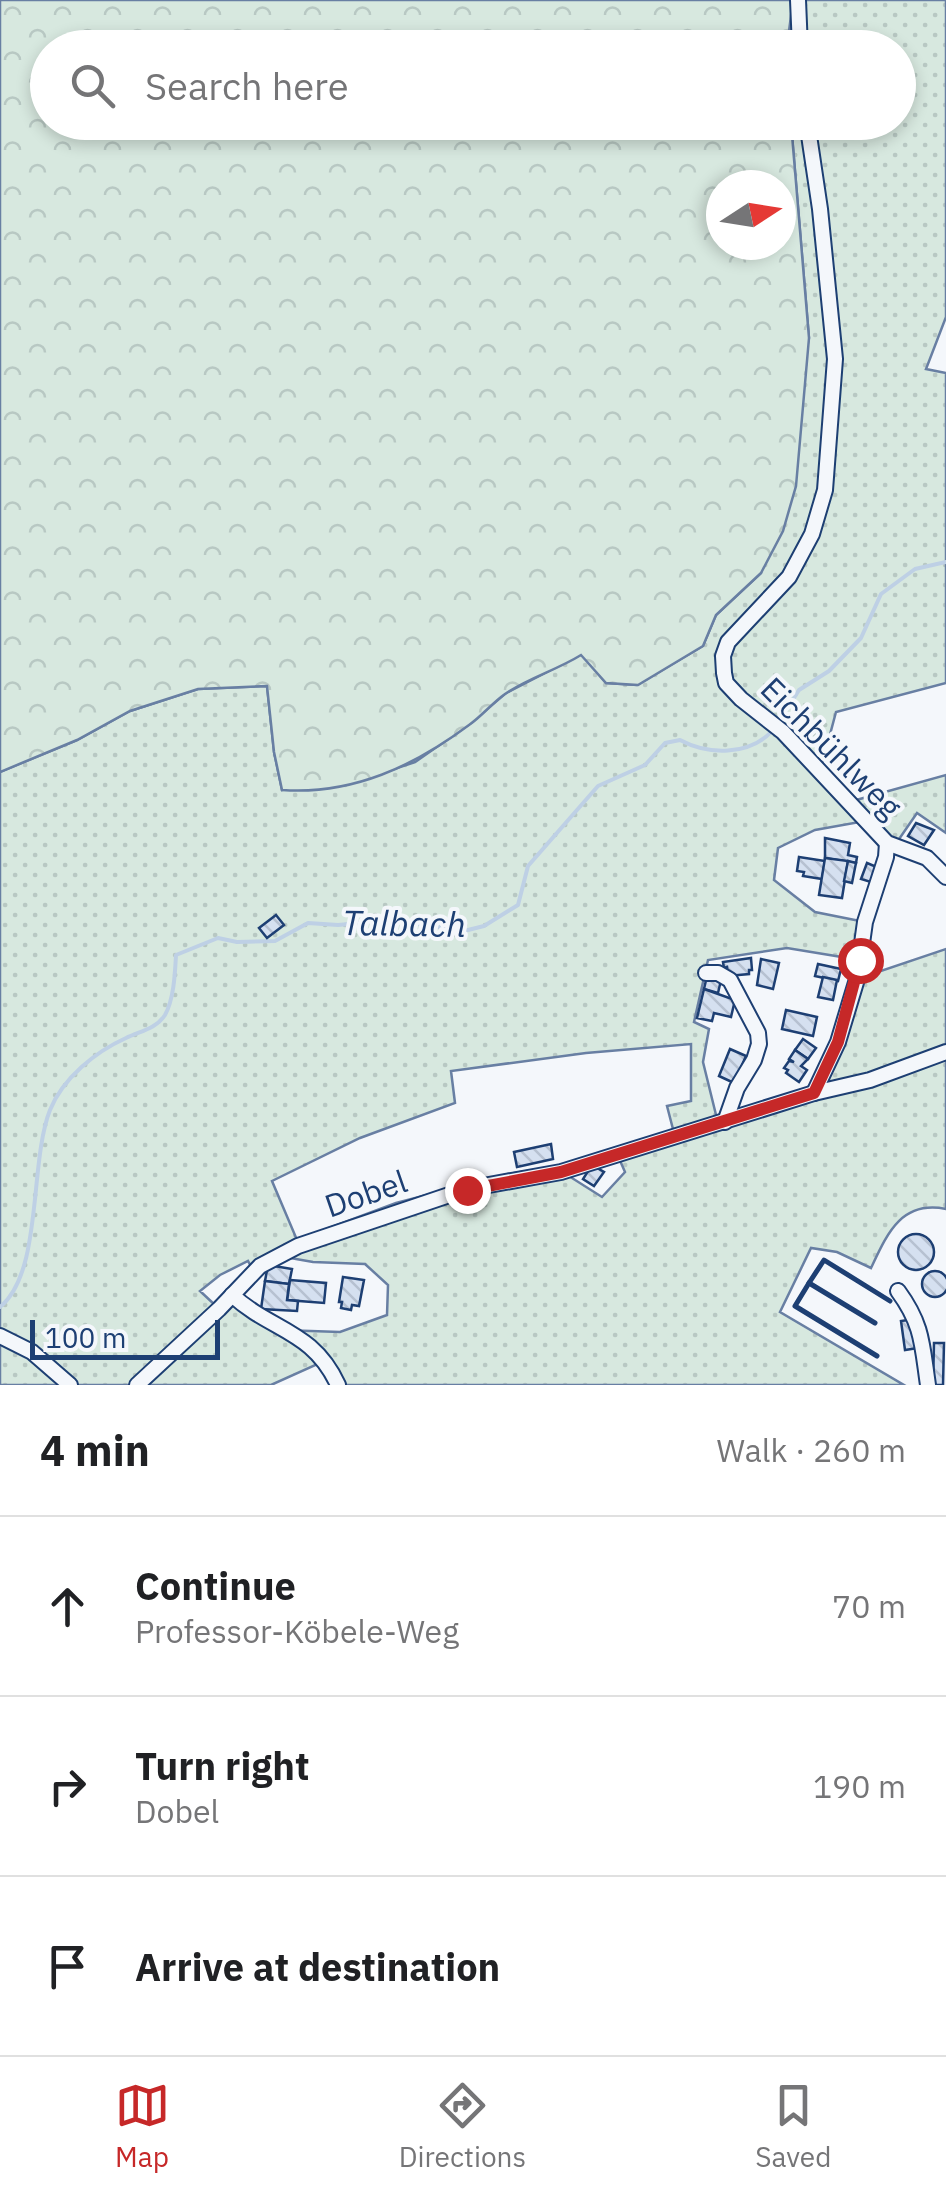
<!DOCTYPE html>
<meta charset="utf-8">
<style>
:root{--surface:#fff;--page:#f2f2f2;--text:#202124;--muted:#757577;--line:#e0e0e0;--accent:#c62828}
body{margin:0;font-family:"IBM Plex Sans",sans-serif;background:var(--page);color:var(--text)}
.compass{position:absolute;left:706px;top:170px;width:90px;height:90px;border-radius:50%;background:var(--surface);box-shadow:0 5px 15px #0003;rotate:78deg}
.scale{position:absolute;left:30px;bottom:25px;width:190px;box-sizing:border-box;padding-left:10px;border:5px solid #1d3f73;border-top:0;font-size:28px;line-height:35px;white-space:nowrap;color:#1d3f73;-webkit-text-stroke:8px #f4f7fb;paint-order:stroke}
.stop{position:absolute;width:30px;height:30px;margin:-22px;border:8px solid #c62828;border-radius:50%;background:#fff}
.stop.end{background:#c62828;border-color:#fff;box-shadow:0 2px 10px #0008}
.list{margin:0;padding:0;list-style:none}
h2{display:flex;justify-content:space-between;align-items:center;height:130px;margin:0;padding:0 40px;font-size:42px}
h2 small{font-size:32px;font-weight:400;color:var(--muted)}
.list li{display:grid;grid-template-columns:65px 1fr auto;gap:30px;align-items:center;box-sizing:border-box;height:180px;padding:0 40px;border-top:2px solid var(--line)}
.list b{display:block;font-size:38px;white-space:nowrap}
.list p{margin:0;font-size:32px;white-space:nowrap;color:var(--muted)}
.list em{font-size:32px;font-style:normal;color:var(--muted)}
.icon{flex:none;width:55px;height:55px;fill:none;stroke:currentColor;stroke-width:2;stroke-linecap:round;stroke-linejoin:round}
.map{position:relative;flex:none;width:946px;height:1385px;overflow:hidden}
.search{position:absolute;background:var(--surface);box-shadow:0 5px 15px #0003;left:30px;right:30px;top:30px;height:110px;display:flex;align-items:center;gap:25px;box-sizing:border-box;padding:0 35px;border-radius:55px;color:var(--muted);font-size:38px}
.sheet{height:670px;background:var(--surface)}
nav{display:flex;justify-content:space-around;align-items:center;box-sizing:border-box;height:140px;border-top:2px solid var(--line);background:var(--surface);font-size:28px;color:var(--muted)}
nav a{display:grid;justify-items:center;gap:5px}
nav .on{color:var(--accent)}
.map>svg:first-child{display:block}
.grass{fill:url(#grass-dots);stroke:#687fa3;stroke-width:2.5;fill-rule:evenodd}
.forest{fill:url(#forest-crowns);stroke:#687fa3;stroke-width:2.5;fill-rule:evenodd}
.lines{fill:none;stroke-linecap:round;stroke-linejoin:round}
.stream{stroke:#bed0e5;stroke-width:4}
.building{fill:url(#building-back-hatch);stroke:#1d3f73;stroke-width:2.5}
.minor-casing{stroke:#1d3f73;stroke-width:18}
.minor{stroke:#f4f7fb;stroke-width:14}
.wall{stroke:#1d3f73;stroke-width:5}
.route{stroke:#c62828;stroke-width:12}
.labels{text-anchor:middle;stroke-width:8;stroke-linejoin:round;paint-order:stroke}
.street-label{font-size:32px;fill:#1d3f73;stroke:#f4f7fb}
.water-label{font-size:35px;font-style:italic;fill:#1d3f73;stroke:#f4f7fb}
</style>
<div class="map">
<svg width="946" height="1385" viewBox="0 0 946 1385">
<defs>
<pattern id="grass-dots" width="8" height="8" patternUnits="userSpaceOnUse" patternTransform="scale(2.5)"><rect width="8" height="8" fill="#d7e8df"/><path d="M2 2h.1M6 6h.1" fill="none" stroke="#b8c8c3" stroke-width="1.8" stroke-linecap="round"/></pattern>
<pattern id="forest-crowns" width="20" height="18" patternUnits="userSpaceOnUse" patternTransform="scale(2.5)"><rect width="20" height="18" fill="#d7e8df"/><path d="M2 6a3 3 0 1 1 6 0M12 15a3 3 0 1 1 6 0" fill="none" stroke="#b8c8c3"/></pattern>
<pattern id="building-back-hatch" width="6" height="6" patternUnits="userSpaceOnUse" patternTransform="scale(2.5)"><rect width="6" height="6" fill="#d5e0f0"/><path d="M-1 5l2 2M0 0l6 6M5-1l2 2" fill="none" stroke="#b6c1d1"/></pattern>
</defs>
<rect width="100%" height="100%" fill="#f4f7fb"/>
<path class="grass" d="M793 0H946V317L926 369 946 373V683L836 712 820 772 849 802 946 775V833L917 813 895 845 865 821 815 830 778 848 774 880 815 912 865 922 860 960 787 948 708 960 694 1022 709 1029 703 1062 718 1123 814 1093 857 979 946 949V1209C901 1200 887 1234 871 1268L837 1252 811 1248 780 1312 904 1385H338L324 1361 271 1385H0V772L77 740 130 711 198 689 267 686 274 752 282 790 391 770 415 762 471 723 506 693 582 654 606 683 637 685 703 646 716 615 761 573 809 338 791 123 898 122V48L787 47ZM691 1044V1101L667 1106 674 1133 571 1164 508 1174 396 1203 297 1240 272 1181 360 1138 455 1103 451 1071 586 1053ZM618 1156 625 1172 602 1197 564 1173ZM279 1256 313 1262 365 1264 388 1285 387 1315 340 1332 281 1330 226 1296 216 1306 200 1291 220 1275 248 1261 254 1272Z"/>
<path class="forest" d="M0 0H793L787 47 48 48V122L791 123 809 338 796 486 783 531 761 573 716 615 703 646 638 685 606 683 581 655C557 670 528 678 505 694 492 703 482 716 469 725 414 766 353 795 282 790L274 752 267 686 198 689 130 711 77 740 0 772ZM721 185H781V245H721Z"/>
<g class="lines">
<g class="stream">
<path d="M778 723 799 690 829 671 861 638 881 594 915 569 946 562"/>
<path d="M0 1307C43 1272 29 1163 50 1110 63 1078 95 1052 126 1038 140 1031 156 1029 165 1015 174 999 175 973 176 955L218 938 237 942 275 941 308 923 338 925 392 920 464 931 484 926 518 905 528 866 598 786 645 765 665 743 680 740C708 755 749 756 772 731"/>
</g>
</g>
<g class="building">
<path d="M916 823 934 830 924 845 908 836Z"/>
<path d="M825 838 850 843 848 855 857 857 856 863 825 858Z"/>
<path d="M799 857 825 861 822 879 803 876 804 872 797 871Z"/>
<path d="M825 858 848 861 842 898 819 895Z"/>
<path d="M848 861 856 863 852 883 844 881Z"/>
<path d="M867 863 879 868 874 883 861 879Z"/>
<path d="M276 915 284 925 267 938 259 928Z"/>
<path d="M751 958 752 970H749V974L728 976 727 967 724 968 723 962Z"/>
<path d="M761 959 779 963 773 989 757 985Z"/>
<path d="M818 964 841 969 838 981 815 976Z"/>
<path d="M707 976 721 980 718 993 704 989Z"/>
<path d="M823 977 837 980 833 1000 818 997Z"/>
<path d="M704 989 735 1000 731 1017 714 1013 712 1021 697 1018Z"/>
<path d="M786 1010 817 1017 813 1036 782 1029Z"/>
<path d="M803 1039 816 1048 808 1059 795 1050Z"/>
<path d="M730 1049 746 1056 734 1083 719 1076Z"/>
<path d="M795 1050 808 1059 801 1066 807 1070 799 1082 786 1073 788 1070 784 1068 789 1061 794 1062 789 1059Z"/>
<path d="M551 1144 553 1159 517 1167 514 1152Z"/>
<path d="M592 1165 604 1172 594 1186 583 1179Z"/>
<circle cx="916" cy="1252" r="18"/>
<path d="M268 1265 292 1269 289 1284 265 1281Z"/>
<circle cx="935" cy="1284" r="13"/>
<path d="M343 1277 364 1280 359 1306 352 1305 351 1310 341 1308 342 1302H339Z"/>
<path d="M290 1280 326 1283 324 1303 287 1300Z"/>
<path d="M265 1281 289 1284 287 1300 298 1301 297 1311 261 1309Z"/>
<path d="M915 1319 918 1348 905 1350 901 1321Z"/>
<path d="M934 1343H944L943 1385H933Z"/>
</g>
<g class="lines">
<g class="minor-casing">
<g id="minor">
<path d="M798 0 800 48"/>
<path d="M807 122 820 209 835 359 825 490 812 534 789 577 728 642 723 656 724 673 726 683 741 699 783 732 887 843 927 858 946 877"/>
<path d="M706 973H718L730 980 758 1033 759 1044 754 1060 737 1088 725 1122"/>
<path d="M814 1093 838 1042 857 979 865 922 886 857 887 843"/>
<path d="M898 1291C923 1325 922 1345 928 1385"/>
<path d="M232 1295C271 1331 313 1330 338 1385"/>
<path d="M0 1336 32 1352 70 1385"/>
<path d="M137 1385 219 1309 260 1266 298 1246 467 1189 561 1172 814 1093 870 1080 946 1052"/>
</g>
</g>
<use href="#minor" class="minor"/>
<g class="wall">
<path d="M809 1283 824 1260 890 1301"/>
<path d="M875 1323 809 1283 795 1306 877 1356"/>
</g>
</g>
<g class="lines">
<path class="route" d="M467 1190 561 1172 814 1093 838 1042 860 960"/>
</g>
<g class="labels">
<g class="street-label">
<text transform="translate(831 748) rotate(45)" y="11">Eichbühlweg</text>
<text transform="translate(366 1194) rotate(-19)" y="11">Dobel</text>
</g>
<g class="water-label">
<text transform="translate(404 924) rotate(1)" y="12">Talbach</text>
</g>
</g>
</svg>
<svg class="compass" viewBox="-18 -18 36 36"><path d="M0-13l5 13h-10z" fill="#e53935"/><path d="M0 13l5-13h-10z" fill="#757577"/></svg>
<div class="scale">100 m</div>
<div class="stop" style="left:860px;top:960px"></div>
<div class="stop end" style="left:467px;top:1190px"></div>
<div class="search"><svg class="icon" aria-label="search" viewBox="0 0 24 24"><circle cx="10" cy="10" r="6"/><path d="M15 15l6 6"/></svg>Search here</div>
</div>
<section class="sheet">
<h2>4 min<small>Walk · 260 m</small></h2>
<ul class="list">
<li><svg class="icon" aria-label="ahead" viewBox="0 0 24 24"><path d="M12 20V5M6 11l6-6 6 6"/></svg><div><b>Continue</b><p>Professor-Köbele-Weg</p></div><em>70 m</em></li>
<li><svg class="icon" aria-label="right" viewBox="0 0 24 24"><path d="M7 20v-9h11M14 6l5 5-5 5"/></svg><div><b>Turn right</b><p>Dobel</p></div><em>190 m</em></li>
<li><svg class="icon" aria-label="arrive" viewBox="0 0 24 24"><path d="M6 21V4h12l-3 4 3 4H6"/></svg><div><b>Arrive at destination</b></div></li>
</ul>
</section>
<nav>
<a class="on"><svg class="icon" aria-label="map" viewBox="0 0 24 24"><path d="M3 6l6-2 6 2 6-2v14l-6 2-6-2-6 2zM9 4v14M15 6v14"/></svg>Map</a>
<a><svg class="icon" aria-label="directions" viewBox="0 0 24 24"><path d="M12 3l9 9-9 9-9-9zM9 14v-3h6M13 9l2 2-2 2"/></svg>Directions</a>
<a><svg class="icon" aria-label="saved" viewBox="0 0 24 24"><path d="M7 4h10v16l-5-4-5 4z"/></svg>Saved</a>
</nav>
